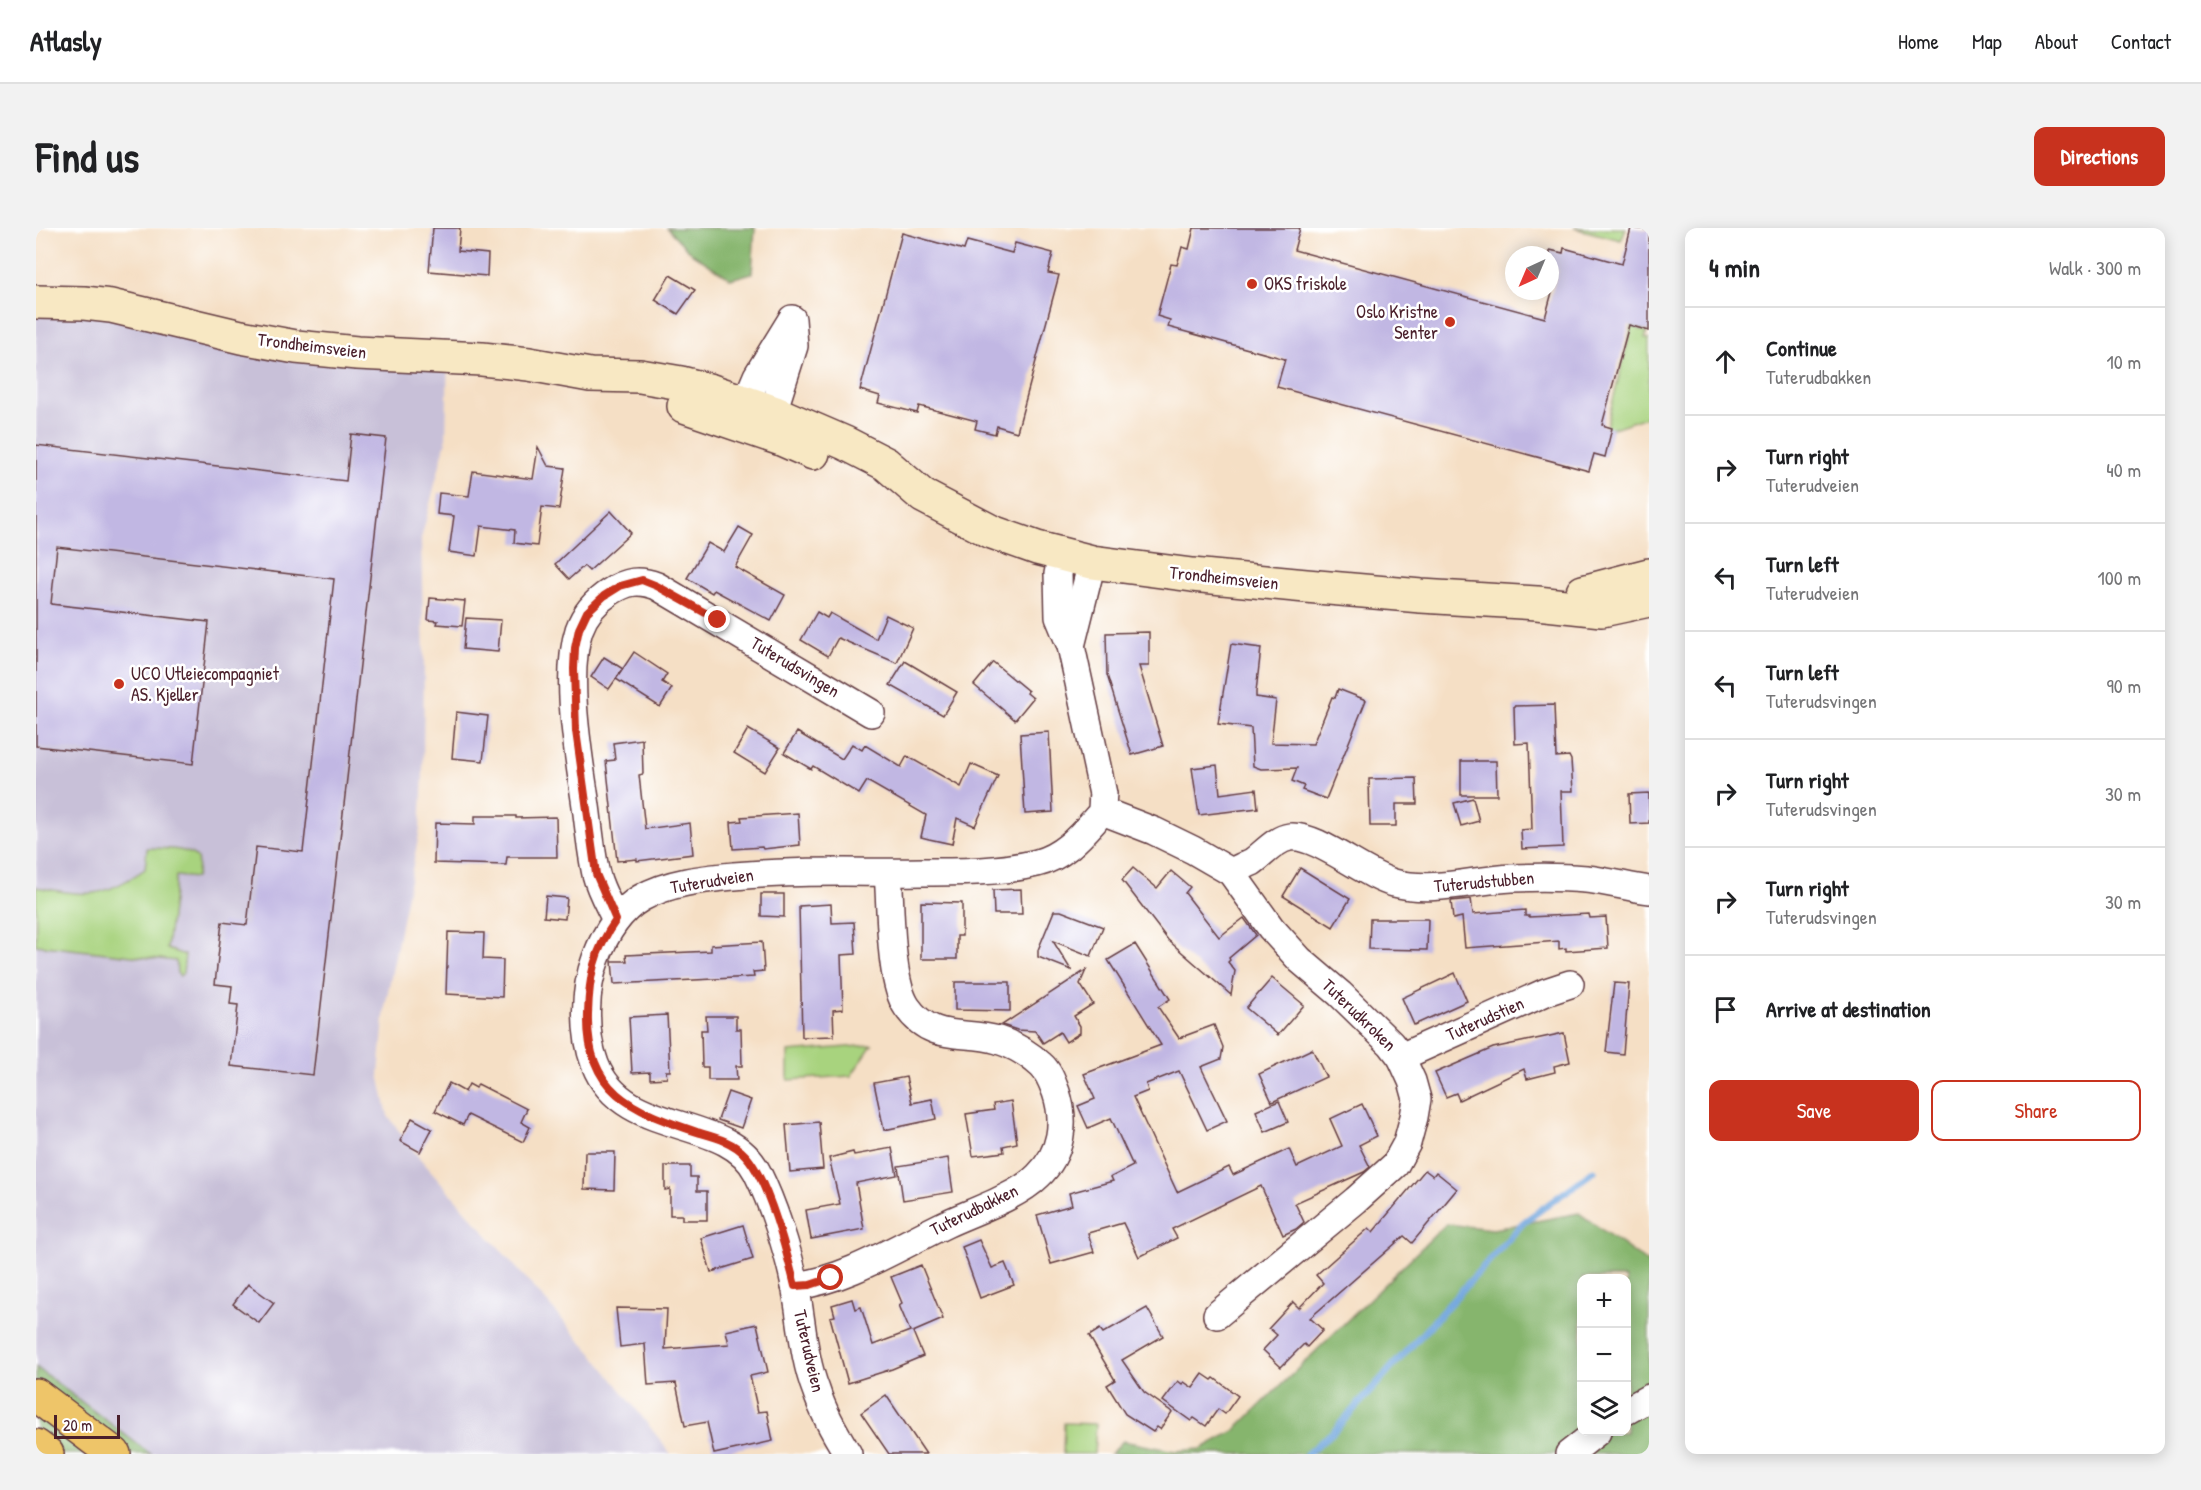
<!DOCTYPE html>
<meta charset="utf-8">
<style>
:root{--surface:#fff;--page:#f2f2f2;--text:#202124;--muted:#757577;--line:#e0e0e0;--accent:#c8321e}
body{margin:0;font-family:"Patrick Hand",sans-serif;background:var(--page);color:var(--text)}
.controls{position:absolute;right:18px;bottom:18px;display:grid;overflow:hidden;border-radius:12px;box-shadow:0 3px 15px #0003}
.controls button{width:54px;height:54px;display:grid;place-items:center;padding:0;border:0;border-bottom:2px solid var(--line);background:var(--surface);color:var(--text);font:30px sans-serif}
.compass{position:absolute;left:1469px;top:18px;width:54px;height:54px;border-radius:50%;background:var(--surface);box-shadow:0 3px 15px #0003;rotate:224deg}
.scale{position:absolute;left:18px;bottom:15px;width:66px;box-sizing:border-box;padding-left:6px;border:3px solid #4a1f2b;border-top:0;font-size:16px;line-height:21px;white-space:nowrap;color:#4a1f2b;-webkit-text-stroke:4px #fff;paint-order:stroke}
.stop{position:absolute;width:18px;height:18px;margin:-14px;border:4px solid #c8321e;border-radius:50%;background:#fff}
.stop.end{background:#c8321e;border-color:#fff;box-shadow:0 2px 6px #0008}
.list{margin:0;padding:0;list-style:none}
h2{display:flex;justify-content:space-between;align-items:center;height:78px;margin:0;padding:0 24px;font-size:26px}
h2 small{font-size:20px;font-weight:400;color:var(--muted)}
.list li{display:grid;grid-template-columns:39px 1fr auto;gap:18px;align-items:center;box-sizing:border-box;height:108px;padding:0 24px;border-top:2px solid var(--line)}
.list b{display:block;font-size:22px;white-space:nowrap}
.list p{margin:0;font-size:20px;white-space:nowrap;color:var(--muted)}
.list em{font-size:20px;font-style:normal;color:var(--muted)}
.actions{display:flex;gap:12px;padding:18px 24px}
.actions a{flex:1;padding:14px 0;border:2px solid var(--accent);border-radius:12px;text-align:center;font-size:21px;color:var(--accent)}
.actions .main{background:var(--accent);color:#fff}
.icon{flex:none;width:33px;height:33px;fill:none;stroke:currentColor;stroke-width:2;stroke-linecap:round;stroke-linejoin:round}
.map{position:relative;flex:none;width:1613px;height:1226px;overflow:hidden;border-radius:12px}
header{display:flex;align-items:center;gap:36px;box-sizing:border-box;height:84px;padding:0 30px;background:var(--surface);border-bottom:2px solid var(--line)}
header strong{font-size:28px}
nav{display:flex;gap:33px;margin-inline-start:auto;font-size:21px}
.intro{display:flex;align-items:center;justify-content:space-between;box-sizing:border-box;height:144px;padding:0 36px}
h1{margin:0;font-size:42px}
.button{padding:15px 27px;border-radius:12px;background:var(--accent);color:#fff;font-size:21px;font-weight:700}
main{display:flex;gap:36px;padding:0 36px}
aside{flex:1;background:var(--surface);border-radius:12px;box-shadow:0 3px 15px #0003}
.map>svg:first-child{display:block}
.industrial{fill:#c8c0d8}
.green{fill:#a8d37e;stroke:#797954;stroke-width:1.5}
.forest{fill:#86b56d;stroke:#686a4c;stroke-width:1.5;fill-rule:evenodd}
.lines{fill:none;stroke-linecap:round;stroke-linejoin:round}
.stream{stroke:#70a5dd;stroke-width:7}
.building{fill:#c1b7e3}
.minor-casing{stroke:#643c42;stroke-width:30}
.secondary-casing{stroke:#643c42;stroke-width:36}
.motorway-casing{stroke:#643c42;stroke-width:36}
.minor{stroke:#fff;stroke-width:27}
.secondary{stroke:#f8e8c3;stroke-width:33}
.motorway{stroke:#eec569;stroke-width:33}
.route{stroke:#c8321e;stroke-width:8}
.poi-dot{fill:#c8321e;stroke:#fff;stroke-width:2}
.labels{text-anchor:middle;stroke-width:5;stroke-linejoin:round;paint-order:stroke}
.poi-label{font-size:18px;fill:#4a1f2b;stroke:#fff;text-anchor:start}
.street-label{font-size:18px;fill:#4a1f2b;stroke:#fff}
</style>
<header>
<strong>Atlasly</strong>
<nav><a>Home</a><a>Map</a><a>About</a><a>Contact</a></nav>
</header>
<div class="intro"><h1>Find us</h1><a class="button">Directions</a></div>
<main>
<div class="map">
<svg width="1613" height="1226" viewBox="0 0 1613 1226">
<rect width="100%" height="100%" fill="#fff"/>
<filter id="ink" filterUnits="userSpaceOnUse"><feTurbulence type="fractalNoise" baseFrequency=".0167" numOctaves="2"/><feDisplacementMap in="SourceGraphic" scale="12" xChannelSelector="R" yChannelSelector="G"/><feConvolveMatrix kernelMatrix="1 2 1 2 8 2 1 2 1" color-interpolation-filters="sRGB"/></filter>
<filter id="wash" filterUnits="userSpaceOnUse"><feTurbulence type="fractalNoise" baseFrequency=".008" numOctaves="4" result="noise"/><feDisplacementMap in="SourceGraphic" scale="24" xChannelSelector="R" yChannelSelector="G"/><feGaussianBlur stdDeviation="1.35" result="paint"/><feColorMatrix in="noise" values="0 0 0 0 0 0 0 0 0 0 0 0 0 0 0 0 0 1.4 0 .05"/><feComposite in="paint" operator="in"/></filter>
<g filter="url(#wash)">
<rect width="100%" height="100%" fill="#f5dfc5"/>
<path class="industrial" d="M0 77 412 121 410 213 385 311 388 429 387 547 384 601 349 779 343 846 352 888 380 926 561 1131 635 1226H115L0 1139Z"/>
<g class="green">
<path d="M1538 0H1590L1585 12Z"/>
<path d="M1596 98 1611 104 1609 110 1613 111V188L1569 203Z"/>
<path d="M111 620C123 621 156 619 161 631 163 637 161 644 160 650L140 648 131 721 149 727 147 745 144 748 141 745 140 733 0 717V659C52 668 64 672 109 641Z"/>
<path d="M836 817 815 848 752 852V824Z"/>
<path d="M1028 1195 1060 1196 1058 1226H1027Z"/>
</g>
<g class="forest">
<path d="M631 0H719L716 45 695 51 655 25Z"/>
<path d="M1543 985 1613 1036V1226H1074L1087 1213 1139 1223 1165 1221 1198 1203 1410 996 1457 1001ZM1546 1050H1590V1204H1546Z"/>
<path d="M0 1139 112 1224 115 1226H0Z"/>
</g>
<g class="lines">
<path class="stream" d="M1271 1226 1297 1204 1488 994 1558 943"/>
</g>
<g id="blocks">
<g class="building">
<path d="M397 0H424L422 23 452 26 451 48 393 43Z"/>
<path d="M1158 0H1264L1258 22 1509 90 1522 42 1514 40V22L1527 25 1528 20 1586 36 1595 0 1613 2V103L1593 97 1566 197 1576 200 1569 229 1558 226 1553 243 1241 159 1249 131 1132 99 1134 92 1121 88 1135 36 1141 37 1146 19 1153 21Z"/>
<path d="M866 5 928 22 931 13 976 25 979 15 1017 25 1012 45 1023 47 981 204 961 198 959 206 939 201 941 193 883 178 881 185 842 175 844 168 824 162Z"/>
<path d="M634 47 659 62 642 86 619 72Z"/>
<path d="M315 206 350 210 277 847 195 838 202 777 194 776 196 758 179 756 186 694 211 697 220 619 267 624 298 351 21 319 15 376 173 394 157 536 0 518V217L310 253Z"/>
<path d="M502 219 512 238 529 240 523 281 506 279 501 318 478 315 479 302 445 298 441 328 413 324 418 288 401 286 403 265 433 268 437 243 497 251Z"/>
<path d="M575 283 595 305 553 343 548 338 533 351 519 336Z"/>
<path d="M703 299 717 307 699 339 749 367 735 393 678 362 676 365 651 350 672 315 688 324Z"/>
<path d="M394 370 429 373 426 398 401 396 402 393 392 392Z"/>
<path d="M781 384 791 390 794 385 840 411 850 387 877 400 861 435 802 410 792 428 765 412Z"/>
<path d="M430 390 465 392 462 424 427 421Z"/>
<path d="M1113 404V438H1103L1127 518 1096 527 1071 447 1070 405Z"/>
<path d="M1195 416 1225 420 1220 464V469L1240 472 1235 515 1277 516 1296 469 1299 470 1302 461 1330 472 1290 571 1266 562 1268 558 1256 553 1261 540 1225 541 1217 538 1215 500 1182 496Z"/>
<path d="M598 424 631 446 626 454 636 460 624 479 580 451Z"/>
<path d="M568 429 587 441 573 461 555 449Z"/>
<path d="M869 433 921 464 907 487 854 457Z"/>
<path d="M957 434 992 463 991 465 997 470 979 492 938 457Z"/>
<path d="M1518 477 1520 529 1533 528 1535 532 1537 563H1525L1527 619 1486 621 1485 602 1496 601 1493 515 1479 516 1478 478Z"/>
<path d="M420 484 452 488 447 533 416 530Z"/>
<path d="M712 501 744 520 729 544 698 525Z"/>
<path d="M761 504 806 531 816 516 826 522 829 517 865 539 871 528 925 559 935 536 962 548 939 598 921 590 916 616 893 611 885 609 890 587 831 553 823 566 777 538 775 541 748 525Z"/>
<path d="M1013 504 1017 584 989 586 984 506Z"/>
<path d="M606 511 607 546 603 547 609 601 654 595 657 626 601 633V631L581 633 570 533 579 532 577 515Z"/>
<path d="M1425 533H1460L1461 567H1425Z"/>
<path d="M1181 537 1184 566 1220 561 1222 580 1163 587 1156 540Z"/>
<path d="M1380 550 1381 576H1360V598H1334L1333 551Z"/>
<path d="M1613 565V595L1594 596 1593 566Z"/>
<path d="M1437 570 1443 593 1425 598 1418 575Z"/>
<path d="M762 585 764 617 727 621 726 619 697 621 695 594 706 593 705 589Z"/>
<path d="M439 588H480V590L520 589 521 629H471L470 637 398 635 399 595 439 596Z"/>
<path d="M1097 640 1121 660 1135 643 1154 659 1149 665 1183 709 1208 690 1220 707 1193 730 1194 732 1192 734 1199 743 1195 767 1132 712 1086 652Z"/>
<path d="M1264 640 1314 671 1297 699 1247 668Z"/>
<path d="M985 661 986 686H958L957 662Z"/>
<path d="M725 666H748V689L725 688Z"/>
<path d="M510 668 531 670 529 691 508 689Z"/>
<path d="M1435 671 1437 686 1489 682V688H1493V689L1553 686 1554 690 1570 689 1572 720 1530 723V720L1523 721V713L1429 720 1426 689 1417 691 1415 673Z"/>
<path d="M885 674 926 675V708H921V731H885Z"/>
<path d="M795 676 796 695 818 694 820 726 805 727 807 781 797 782 798 808 766 809 763 678Z"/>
<path d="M1018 683H1025L1067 699 1055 728 1017 713 1035 742 1002 729V722Z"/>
<path d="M1334 691H1392L1391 722 1333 721Z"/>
<path d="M412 704 448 705 447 731 467 732 466 769 410 766Z"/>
<path d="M726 714 728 743 717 744 718 749 578 756 576 733H591L590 727 675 723V717Z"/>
<path d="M1099 716 1134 771 1122 779 1143 810 1178 797 1187 819 1185 831 1165 839 1191 893 1171 902 1143 843 1110 856 1112 863 1097 869 1141 964 1193 939 1197 947 1253 921 1261 939 1306 918 1294 891 1326 876 1341 908 1323 917 1334 939 1328 944 1259 975 1268 994 1260 1001 1247 1007 1225 958 1136 1001 1141 1010 1103 1029 1087 995 1052 1005 1058 1024 1015 1036 1001 987 1036 977 1033 965 1077 953 1075 949 1097 938 1075 890 1052 900 1042 878 1059 871 1048 846 1125 817 1072 732Z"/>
<path d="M1050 742 1044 756 1057 776 1038 788 1044 798V805L1030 814 1024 804 1007 815 999 803 981 802 966 797Z"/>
<path d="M1419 745 1431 773 1378 797 1366 770Z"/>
<path d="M1236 750 1268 777 1242 807 1210 780Z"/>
<path d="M919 754H974V783L919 782Z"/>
<path d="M1578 755 1593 756 1587 826 1570 824Z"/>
<path d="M631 787 634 843H630L631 850 614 851V844L596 845 593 789Z"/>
<path d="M670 788H700V801H705L706 838H700L701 852H672V839H666L665 802H671Z"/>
<path d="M1528 805 1534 834 1518 838 1519 844 1491 851 1488 841 1423 872 1420 865 1410 869 1399 845 1457 820Z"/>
<path d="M1276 821 1290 849 1236 874 1223 846Z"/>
<path d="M870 849 876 875 896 871 900 891 848 902 838 855Z"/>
<path d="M413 855 429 864 433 856 440 860 442 856 491 881 485 894 494 899 487 914 432 887 427 897 399 883Z"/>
<path d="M692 864 715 872 705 900 682 892Z"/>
<path d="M975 873 981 915 967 918 968 924 937 928 930 886 958 882 957 876Z"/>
<path d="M1243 873 1252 894 1229 904 1220 883Z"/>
<path d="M376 890 396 901 384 924 364 913Z"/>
<path d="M783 894 787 941 754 944 750 897Z"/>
<path d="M856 920 861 947 820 955 828 1001 775 1011 770 982 804 976 793 930 817 924 818 927Z"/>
<path d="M549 924H579L578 962 548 961Z"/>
<path d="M912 930 917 964 867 972 862 938Z"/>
<path d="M629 938H654V949H661V963H671V992H646V987H634V961L629 962Z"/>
<path d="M1389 942 1397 948 1400 944 1421 961 1376 1015 1368 1008 1274 1090 1287 1102 1271 1119 1268 1116 1245 1139 1227 1122 1241 1107 1233 1100 1257 1074 1263 1080 1287 1055 1280 1047 1333 1000 1337 1004Z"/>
<path d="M707 997 717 1031 675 1044 665 1010Z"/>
<path d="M943 1012 956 1040 969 1035 978 1057 944 1070 926 1019Z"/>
<path d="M885 1037 907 1091 877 1104 887 1128 856 1141 812 1155 794 1089 799 1088 796 1077 816 1071 819 1081 825 1079 837 1117 874 1103 863 1077 866 1075 855 1049Z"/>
<path d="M212 1056 238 1075 223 1095 197 1076Z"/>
<path d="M580 1080 631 1081 629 1121 693 1116 690 1103 721 1096 732 1144 714 1148 722 1184 731 1183 737 1213 678 1226 671 1194 649 1198 640 1155 612 1157 609 1116 584 1119Z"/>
<path d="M1111 1080 1127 1108 1086 1132 1108 1164 1136 1184 1124 1201 1121 1199 1117 1204 1089 1186 1071 1157 1079 1152 1053 1108 1064 1101 1067 1105Z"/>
<path d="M1167 1146 1176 1152 1178 1150 1202 1168 1189 1186 1182 1181 1170 1198 1158 1190 1155 1193 1127 1173 1142 1153 1146 1156 1148 1154 1157 1160Z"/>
<path d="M850 1167 890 1226H853L825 1185Z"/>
</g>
</g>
</g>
<g filter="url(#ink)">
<use href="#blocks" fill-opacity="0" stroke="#643c42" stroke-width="1.5"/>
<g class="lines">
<g class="minor-casing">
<g id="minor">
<path d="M756 91 758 118 737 184 729 193 717 201 710 174 721 148Z"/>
<path d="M1035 418 1056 334"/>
<path d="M1066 583 1118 603 1157 622 1195 644 1235 700 1264 732 1304 766 1355 816 1365 829 1376 853 1381 871 1378 889 1371 915 1359 937 1320 972 1181 1087"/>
<path d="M1195 644C1202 641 1209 637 1216 634 1228 626 1239 611 1254 609 1281 606 1328 647 1358 655 1397 665 1437 652 1476 650 1501 649 1526 649 1550 651 1571 653 1592 659 1613 662"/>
<path d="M580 692C573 677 564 662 560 646 555 624 553 600 550 578 543 529 528 449 543 402 549 385 560 373 574 364 591 353 603 351 621 358L835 485"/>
<path d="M1365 829 1510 764 1534 756"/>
<path d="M759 1058C811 1052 863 1018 910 996 938 983 981 969 1002 948 1026 925 1030 894 1020 864 1016 854 1013 844 1005 837 992 825 978 817 962 812 928 802 896 815 871 779 853 753 855 678 852 645"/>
<path d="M1590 1183 1613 1170"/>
<path d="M812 1226C800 1207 787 1184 780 1162 767 1129 766 1092 759 1057 752 1022 737 976 721 944 691 885 587 910 559 836 547 804 548 762 560 730 569 706 583 683 605 670 633 654 666 651 698 648 761 642 825 645 888 644 926 644 965 644 1001 635 1025 629 1042 611 1058 593 1060 590 1064 587 1065 584 1067 579 1066 571 1067 566L1035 418 1023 389 1022 346 1026 327"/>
<path d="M1533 1226 1561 1204"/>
</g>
</g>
<g class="secondary-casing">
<g id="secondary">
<path d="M0 74 48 75 75 78 205 109 260 119 321 125 446 131 493 136 554 147 604 148 645 155 676 163 737 184 809 215 850 236 887 268 956 304 1001 320 1056 334 1156 347 1270 358 1385 368 1501 375 1566 382 1613 372"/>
<path d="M648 178 745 211 777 225"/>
<path d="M1547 364 1613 347"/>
</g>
</g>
<g class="motorway-casing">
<g id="motorway">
<path d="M0 1167 78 1226"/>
<path d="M0 1218 11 1226"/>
</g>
</g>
<use href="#minor" class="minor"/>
<use href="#secondary" class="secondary"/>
<use href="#motorway" class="motorway"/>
</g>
</g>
<g class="lines" filter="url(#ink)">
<path class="route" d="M682 392 621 358 606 352 584 358 568 368 551 384 543 401 539 420 538 441 540 503 560 646 580 692C558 723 553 748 552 786 550 864 595 882 661 904 678 909 696 913 709 927 732 951 751 1025 759 1058L774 1057 795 1050"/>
</g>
<g class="poi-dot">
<circle cx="1216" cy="56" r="6"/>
<circle cx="1414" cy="94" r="6"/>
<circle cx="83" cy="456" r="6"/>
</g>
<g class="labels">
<g class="poi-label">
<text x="1228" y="62">OKS friskole</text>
<text x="1402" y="90" text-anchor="end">Oslo Kristne<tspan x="1402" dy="21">Senter</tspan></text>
<text x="95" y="452">UCO Utleiecompagniet<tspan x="95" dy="21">AS. Kjeller</tspan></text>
</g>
<g class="street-label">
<text transform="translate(276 118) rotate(7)" y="6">Trondheimsveien</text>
<text transform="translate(1188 350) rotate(6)" y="6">Trondheimsveien</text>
<text transform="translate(759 439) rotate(31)" y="6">Tuterudsvingen</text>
<text transform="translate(676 653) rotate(-9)" y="6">Tuterudveien</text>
<text transform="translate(1448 654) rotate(-5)" y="6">Tuterudstubben</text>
<text transform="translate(1323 787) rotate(44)" y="6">Tuterudkroken</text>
<text transform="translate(1449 791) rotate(-24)" y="6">Tuterudstien</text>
<text transform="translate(938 982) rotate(-26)" y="6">Tuterudbakken</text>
<text transform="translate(773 1123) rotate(77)" y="6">Tuterudveien</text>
</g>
</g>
</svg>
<div class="controls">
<button>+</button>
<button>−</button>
<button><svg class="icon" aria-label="layers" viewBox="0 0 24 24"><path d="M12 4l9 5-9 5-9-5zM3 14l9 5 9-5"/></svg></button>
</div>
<svg class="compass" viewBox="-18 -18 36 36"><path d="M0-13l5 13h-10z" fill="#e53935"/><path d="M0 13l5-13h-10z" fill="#757577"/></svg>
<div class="scale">20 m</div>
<div class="stop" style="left:795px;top:1050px"></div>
<div class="stop end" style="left:682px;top:392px"></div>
</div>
<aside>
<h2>4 min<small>Walk · 300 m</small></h2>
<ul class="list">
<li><svg class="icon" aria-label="ahead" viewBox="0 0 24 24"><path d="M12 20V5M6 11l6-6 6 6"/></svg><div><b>Continue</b><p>Tuterudbakken</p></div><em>10 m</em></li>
<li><svg class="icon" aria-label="right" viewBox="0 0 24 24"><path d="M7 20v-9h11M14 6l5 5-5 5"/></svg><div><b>Turn right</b><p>Tuterudveien</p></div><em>40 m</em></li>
<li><svg class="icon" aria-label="left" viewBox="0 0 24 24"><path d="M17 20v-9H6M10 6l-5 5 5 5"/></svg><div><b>Turn left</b><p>Tuterudveien</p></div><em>100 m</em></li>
<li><svg class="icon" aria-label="left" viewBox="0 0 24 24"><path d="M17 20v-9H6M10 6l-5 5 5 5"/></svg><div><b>Turn left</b><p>Tuterudsvingen</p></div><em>90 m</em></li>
<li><svg class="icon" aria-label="right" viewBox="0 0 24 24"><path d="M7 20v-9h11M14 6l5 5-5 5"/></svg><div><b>Turn right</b><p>Tuterudsvingen</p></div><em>30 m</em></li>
<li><svg class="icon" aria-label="right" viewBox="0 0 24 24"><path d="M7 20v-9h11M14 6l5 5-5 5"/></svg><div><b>Turn right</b><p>Tuterudsvingen</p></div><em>30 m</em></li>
<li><svg class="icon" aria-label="arrive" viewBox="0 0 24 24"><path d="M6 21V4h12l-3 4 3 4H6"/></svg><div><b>Arrive at destination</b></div></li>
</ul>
<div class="actions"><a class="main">Save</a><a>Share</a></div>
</aside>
</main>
